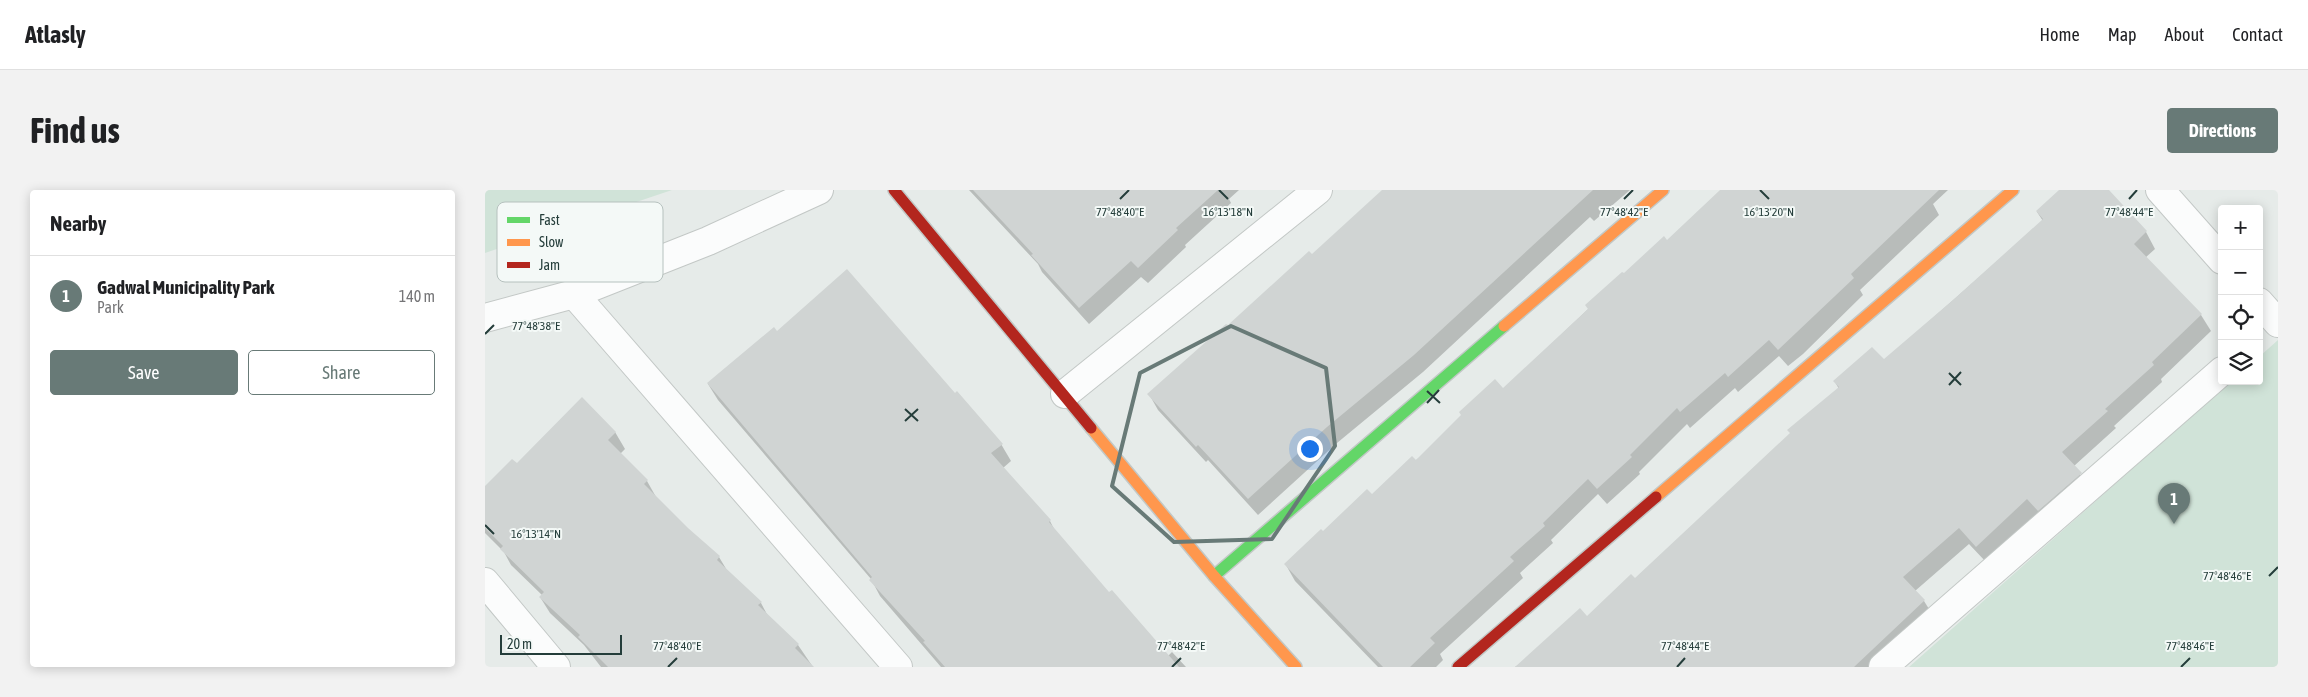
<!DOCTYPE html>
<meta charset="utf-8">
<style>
:root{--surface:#fff;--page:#f2f2f2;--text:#202124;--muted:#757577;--line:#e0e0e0;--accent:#687a77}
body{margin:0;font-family:"Asap Condensed",sans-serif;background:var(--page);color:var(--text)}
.controls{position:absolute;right:15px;top:15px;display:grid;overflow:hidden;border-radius:5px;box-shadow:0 2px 12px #0003}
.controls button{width:45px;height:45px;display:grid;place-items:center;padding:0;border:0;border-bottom:1px solid var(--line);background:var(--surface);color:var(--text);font:25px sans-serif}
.scale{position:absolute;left:15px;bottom:12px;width:122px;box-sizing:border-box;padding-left:5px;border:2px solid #243d3a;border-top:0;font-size:14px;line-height:18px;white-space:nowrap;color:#243d3a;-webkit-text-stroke:4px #f4f9f7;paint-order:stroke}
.you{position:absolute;left:824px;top:258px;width:18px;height:18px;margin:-12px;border:4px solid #fff;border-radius:50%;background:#1a73e8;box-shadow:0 0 0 8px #1a73e833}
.badge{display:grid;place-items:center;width:32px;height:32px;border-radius:50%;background:var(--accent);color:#fff;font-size:16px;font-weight:700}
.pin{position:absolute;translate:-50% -41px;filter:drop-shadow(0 1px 2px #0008)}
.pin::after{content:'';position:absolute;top:26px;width:18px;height:15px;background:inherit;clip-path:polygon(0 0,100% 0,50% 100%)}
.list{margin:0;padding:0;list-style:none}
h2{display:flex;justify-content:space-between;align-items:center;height:65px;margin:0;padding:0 20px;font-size:21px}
h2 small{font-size:16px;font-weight:400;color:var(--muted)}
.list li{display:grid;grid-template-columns:32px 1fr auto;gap:15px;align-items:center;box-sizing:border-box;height:80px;padding:0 20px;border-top:1px solid var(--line)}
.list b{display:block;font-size:19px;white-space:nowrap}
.list p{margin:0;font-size:16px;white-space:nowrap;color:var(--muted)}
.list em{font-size:16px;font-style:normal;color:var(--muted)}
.actions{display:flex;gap:10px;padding:15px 20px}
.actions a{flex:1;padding:11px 0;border:1px solid var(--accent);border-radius:5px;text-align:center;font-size:18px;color:var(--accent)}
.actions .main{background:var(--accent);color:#fff}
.icon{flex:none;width:28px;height:28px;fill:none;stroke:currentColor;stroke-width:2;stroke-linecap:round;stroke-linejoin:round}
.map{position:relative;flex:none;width:1793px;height:477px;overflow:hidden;border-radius:5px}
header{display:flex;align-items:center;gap:30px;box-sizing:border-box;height:70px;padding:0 25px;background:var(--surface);border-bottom:1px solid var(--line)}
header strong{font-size:24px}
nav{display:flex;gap:28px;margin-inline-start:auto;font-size:18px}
.intro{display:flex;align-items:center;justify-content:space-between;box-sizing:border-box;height:120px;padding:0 30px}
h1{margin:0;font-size:35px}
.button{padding:12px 22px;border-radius:5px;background:var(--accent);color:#fff;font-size:18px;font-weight:700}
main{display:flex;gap:30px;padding:0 30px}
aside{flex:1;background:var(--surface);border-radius:5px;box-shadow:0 2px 12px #0003}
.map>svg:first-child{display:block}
.green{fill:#d0e3d8}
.shadow{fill:#0003}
.building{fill:#d0d4d3}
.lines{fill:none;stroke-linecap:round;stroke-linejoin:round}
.street-casing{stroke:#c3c8c6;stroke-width:30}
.fast-casing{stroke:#c2c8c6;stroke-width:14}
.slow-casing{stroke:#c2c8c6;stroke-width:14}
.jam-casing{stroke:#c2c8c6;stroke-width:14}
.street{stroke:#fbfcfc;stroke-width:28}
.fast{stroke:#63d668;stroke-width:11}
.slow{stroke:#ff974d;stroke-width:11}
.jam{stroke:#b3261e;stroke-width:11}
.marked{fill:none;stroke:#687a77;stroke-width:4;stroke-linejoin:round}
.ticks{fill:none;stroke:#243d3a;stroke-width:2}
.key{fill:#f4f9f7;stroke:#b6c1be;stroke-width:1}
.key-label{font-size:14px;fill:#243d3a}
.ticks-label{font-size:12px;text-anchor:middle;fill:#243d3a;stroke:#f4f9f7;stroke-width:4;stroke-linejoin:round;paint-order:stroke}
</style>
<header>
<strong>Atlasly</strong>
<nav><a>Home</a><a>Map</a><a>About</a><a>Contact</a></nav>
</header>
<div class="intro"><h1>Find us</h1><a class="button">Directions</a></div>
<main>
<aside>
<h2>Nearby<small></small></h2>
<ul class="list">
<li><span class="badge">1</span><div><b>Gadwal Municipality Park</b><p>Park</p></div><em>140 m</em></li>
</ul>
<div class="actions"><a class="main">Save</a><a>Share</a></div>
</aside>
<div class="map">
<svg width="1793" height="477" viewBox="0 0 1793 477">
<rect width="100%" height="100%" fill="#e6ebe9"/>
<g class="green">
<path d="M0 0H187L0 63Z"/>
<path d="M1793 150V477H1424L1746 191H1774V167Z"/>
</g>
<g class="shadow">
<path d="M484 0H754L744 9 746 13 700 55 701 57 663 93 656 87 604 134 557 82 553 74Z"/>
<path d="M901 0H1145L1109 31 1105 27 938 182 852 253 773 325 723 270 721 272 673 220 664 204 827 66Z"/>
<path d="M1241 0H1463L1448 14 1454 25 1375 100 1378 105 1318 164 1303 176 1294 166 1253 202 1250 198 1205 238 1202 234 1154 282 1155 284 1122 314 1113 304 1066 350 1068 353 1035 383 1038 388 955 464 958 470 951 477H893L810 391 801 375 1018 200 1139 85 1182 52Z"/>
<path d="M1576 0H1622L1661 42 1670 59 1660 68 1716 125 1726 141 1676 189 1677 192 1629 236 1631 238 1589 276 1605 300 1501 372 1484 354 1430 401 1439 411 1449 427 1395 477H1030L1101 428 1150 389 1354 199 1350 192 1399 171 1558 31 1552 22Z"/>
<path d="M292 143 470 205 516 254 526 271 518 278 565 331 571 343 624 404 683 466 687 462 701 477H456L395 406 386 389 233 210 223 194Z"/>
<path d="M130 242 140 259 135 264 162 291 171 307 202 339 234 367 243 382 276 413 284 428 313 455 328 477H116L99 455 65 423 55 407 57 405 26 375 19 362 0 343V298L32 275Z"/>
</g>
<g class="building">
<path d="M488 0H733L691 38 693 40 653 78 646 71 594 118 546 65 548 64Z"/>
<path d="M897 0H1108L929 165 842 237 763 309 713 255 711 257 662 204 741 134 743 135 824 61 827 64Z"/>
<path d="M1235 0H1454L1366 84 1369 88 1293 160 1284 150 1243 187 1240 183 1195 222 1192 218 1145 265 1147 267 1112 299 1103 289 1058 333 1060 336 1025 367 1029 371 945 448 950 453 925 477H898L799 374 836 339 838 341 882 299 887 304 927 266 931 270 976 225 974 222 1010 189 1018 198 1103 119 1100 115 1137 82 1139 83 1179 46 1182 50Z"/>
<path d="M1574 0H1624L1662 41 1649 54 1717 124 1667 172 1669 175 1620 219 1623 221 1577 262 1597 283 1553 321 1542 309 1491 357 1474 338 1418 387 1440 410 1369 477H1030L1095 418 1102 426 1146 384 1150 388 1305 243 1302 240 1354 197 1348 191 1387 157 1399 169 1468 110 1558 29 1551 21Z"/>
<path d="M362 79 470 203 472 201 518 254 506 263 566 330 564 332 624 402 627 400 694 477H460L438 452 440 451 384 390 387 387 222 193 289 137 292 141Z"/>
<path d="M97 207 131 242 123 250 163 290 159 294 203 338 235 366 232 370 277 412 273 415 314 454 310 458 329 477H123L93 447 95 445 54 407 59 402 15 359 18 356 0 338V296L27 269 32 273Z"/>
</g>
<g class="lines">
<g class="street-casing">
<g id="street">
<path d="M1675 0 1737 70"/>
<path d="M89 104 413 477"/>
<path d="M1774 112 1793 133"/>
<path d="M0 128 89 104 223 51 334 0"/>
<path d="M580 204 833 0"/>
<path d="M0 392 71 477"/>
<path d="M1398 477 1737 181"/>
</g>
</g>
<g class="fast-casing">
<path id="fast" d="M729 386 1019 136"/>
</g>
<g class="slow-casing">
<g id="slow">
<path d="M1019 136 1178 0"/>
<path d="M606 238 729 386 811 477"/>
<path d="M1171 307 1528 0"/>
</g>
</g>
<g class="jam-casing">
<g id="jam">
<path d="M409 0 606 238"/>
<path d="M973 477 1171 307"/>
</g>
</g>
<use href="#street" class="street"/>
<use href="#fast" class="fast"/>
<use href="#slow" class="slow"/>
<use href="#jam" class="jam"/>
</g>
<path class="marked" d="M746 136 841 178 850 256 787 349 689 352 627 296 655 183Z"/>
<path class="ticks" d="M734 0 743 9M1275 0 1284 9M635 9 644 0M1139 9 1148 0M1644 9 1652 0M0 144 9 135M1464 183 1476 195M1464 195 1476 182M942 201 955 213M942 213 954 200M420 219 433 231M420 231 433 219M0 335 9 344M1784 386 1793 377M183 477 192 468M687 477 696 468M1192 477 1200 468M1696 477 1705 468"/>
<rect x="12" y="12" width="166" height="80" rx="8" class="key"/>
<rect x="22" y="27" width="23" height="6" fill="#63d668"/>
<rect x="22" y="49" width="23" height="7" fill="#ff974d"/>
<rect x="22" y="72" width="23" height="6" fill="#b3261e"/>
<g class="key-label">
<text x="54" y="35">Fast</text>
<text x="54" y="57">Slow</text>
<text x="54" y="80">Jam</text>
</g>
<g class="ticks-label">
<text x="743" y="26">16°13'18"N</text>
<text x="1284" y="26">16°13'20"N</text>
<text x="635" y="26">77°48'40"E</text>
<text x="1139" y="26">77°48'42"E</text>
<text x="1644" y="26">77°48'44"E</text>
<text x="51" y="140">77°48'38"E</text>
<text x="51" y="348">16°13'14"N</text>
<text x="1742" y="390">77°48'46"E</text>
<text x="192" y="460">77°48'40"E</text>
<text x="696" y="460">77°48'42"E</text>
<text x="1200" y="460">77°48'44"E</text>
<text x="1705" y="460">77°48'46"E</text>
</g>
</svg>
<div class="controls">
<button>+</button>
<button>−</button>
<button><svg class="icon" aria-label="locate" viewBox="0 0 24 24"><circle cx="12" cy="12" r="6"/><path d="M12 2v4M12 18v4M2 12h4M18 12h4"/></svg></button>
<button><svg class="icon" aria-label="layers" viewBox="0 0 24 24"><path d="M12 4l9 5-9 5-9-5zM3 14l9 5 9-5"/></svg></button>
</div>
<div class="scale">20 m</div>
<div class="you"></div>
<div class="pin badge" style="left:1689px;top:334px">1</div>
</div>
</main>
